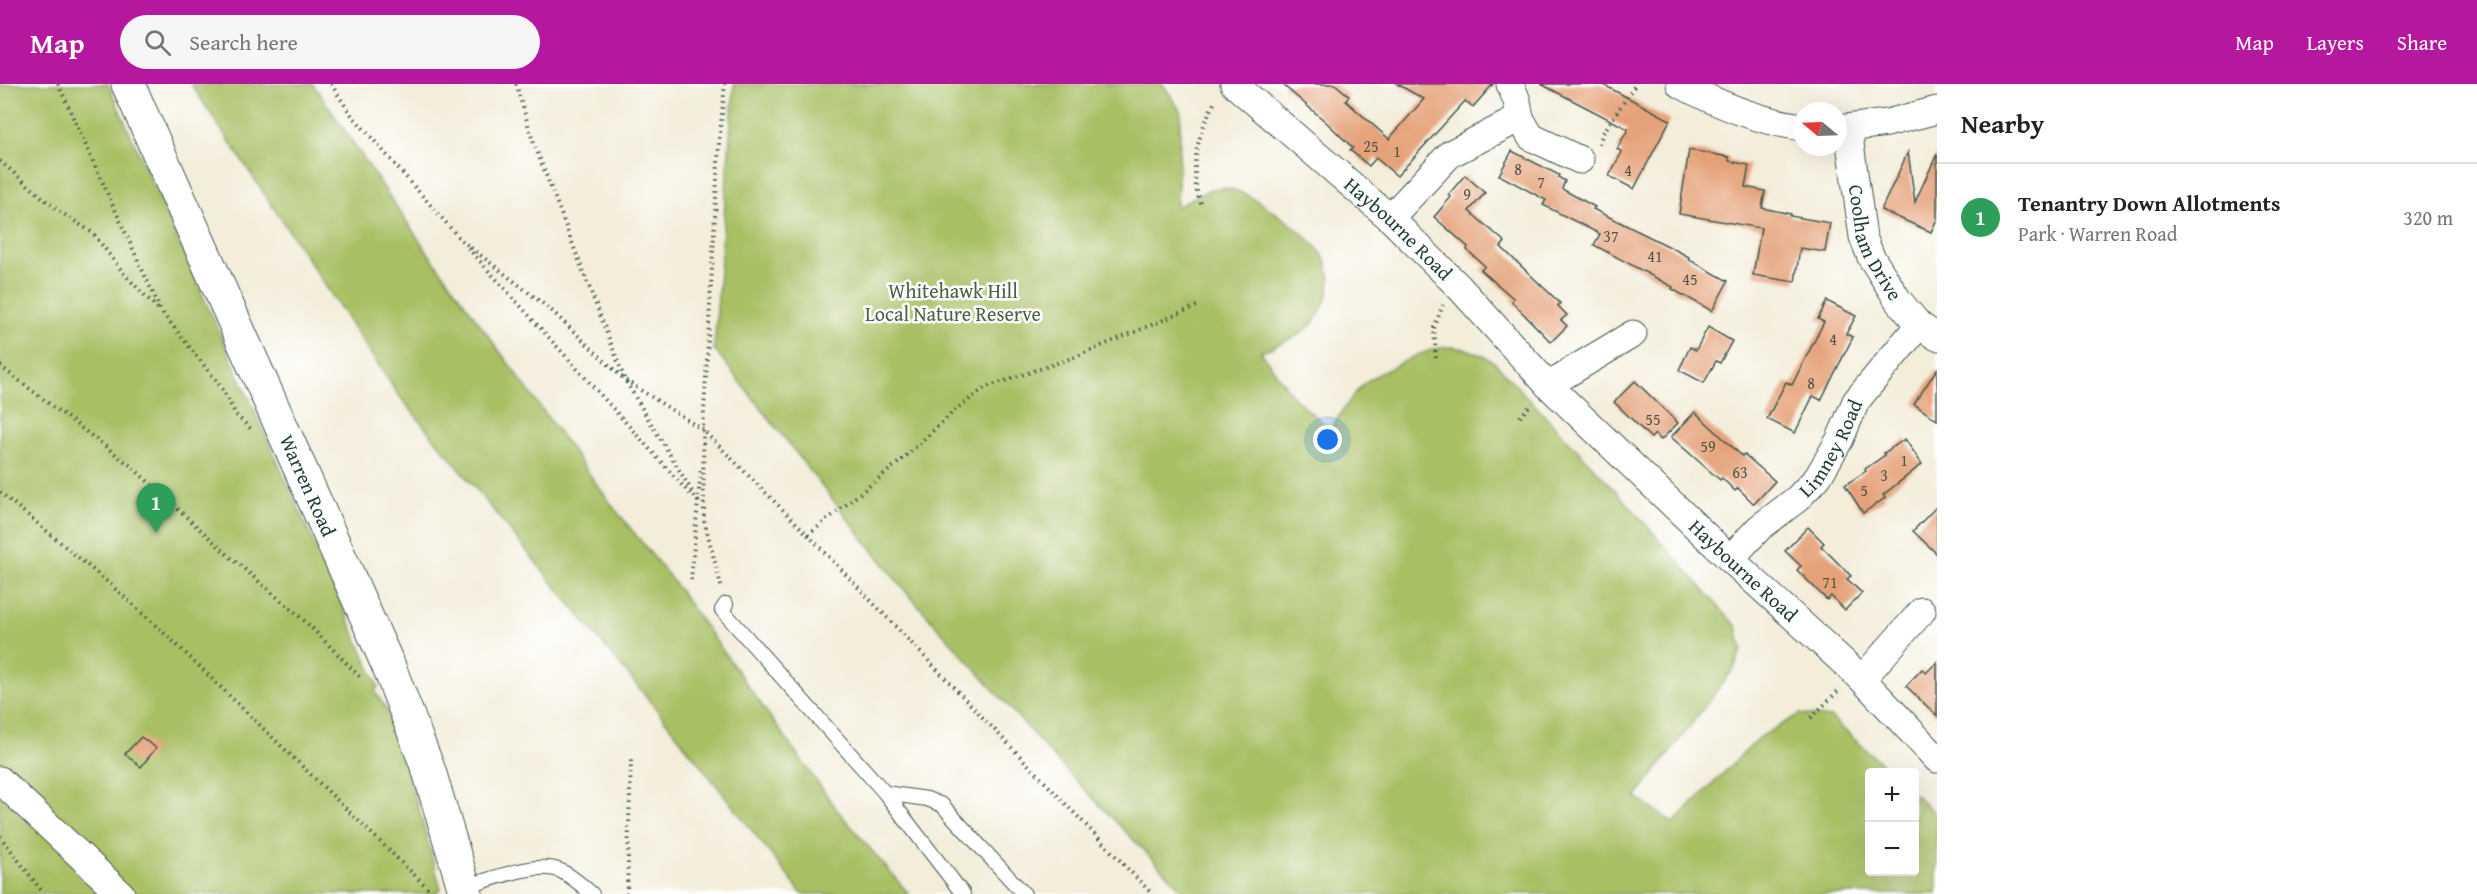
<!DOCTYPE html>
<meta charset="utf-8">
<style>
:root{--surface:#fff;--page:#f6f6f6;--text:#222;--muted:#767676;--line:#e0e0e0;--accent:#b5179e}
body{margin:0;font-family:"Gentium Book Plus",serif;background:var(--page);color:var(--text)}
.controls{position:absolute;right:18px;bottom:18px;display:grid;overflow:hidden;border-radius:6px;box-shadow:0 6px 24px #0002}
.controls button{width:54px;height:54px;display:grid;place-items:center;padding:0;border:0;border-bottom:2px solid var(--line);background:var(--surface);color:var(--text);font:30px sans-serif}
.compass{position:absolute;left:1793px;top:18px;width:54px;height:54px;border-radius:50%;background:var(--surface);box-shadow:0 6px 24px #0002;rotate:289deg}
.you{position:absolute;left:1328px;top:356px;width:21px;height:21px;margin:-15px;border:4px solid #fff;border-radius:50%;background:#1a73e8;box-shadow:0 0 0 9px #1a73e833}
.badge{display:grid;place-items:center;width:39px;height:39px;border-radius:50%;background:var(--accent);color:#fff;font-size:20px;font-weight:700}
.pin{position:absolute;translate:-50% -50px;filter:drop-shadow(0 2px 3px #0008)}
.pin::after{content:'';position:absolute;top:32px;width:21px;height:18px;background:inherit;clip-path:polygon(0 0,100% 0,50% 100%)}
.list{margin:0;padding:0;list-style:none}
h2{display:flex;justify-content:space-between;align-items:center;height:78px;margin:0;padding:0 24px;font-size:26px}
h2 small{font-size:20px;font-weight:400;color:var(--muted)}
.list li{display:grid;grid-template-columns:39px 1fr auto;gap:18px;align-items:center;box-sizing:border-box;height:108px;padding:0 24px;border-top:2px solid var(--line)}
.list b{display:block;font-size:22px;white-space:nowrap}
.list p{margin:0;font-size:20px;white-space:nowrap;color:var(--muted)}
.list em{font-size:20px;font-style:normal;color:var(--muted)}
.icon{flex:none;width:33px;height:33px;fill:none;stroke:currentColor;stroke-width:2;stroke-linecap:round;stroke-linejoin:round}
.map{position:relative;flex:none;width:1937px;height:810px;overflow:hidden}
header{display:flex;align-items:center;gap:36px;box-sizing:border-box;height:84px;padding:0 30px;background:var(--accent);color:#fff}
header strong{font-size:28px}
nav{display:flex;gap:33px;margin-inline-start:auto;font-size:21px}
.search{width:420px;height:54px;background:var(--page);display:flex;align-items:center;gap:15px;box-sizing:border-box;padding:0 21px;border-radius:33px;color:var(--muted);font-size:22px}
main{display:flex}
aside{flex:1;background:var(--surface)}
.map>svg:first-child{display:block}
.green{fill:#a8bf64;stroke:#647e4c;stroke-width:1.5}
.building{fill:#e5a279}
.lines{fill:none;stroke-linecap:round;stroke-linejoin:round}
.lane-casing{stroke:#3f574d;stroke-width:16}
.street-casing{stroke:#3f574d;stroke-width:29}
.secondary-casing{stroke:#3f574d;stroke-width:35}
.path{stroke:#3f574d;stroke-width:4;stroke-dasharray:1.5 4.5;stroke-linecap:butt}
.lane{stroke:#fff;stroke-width:14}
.street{stroke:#fff;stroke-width:27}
.secondary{stroke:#fff;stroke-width:33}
.labels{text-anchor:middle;stroke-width:5;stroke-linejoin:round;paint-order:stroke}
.number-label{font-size:16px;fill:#505645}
.street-label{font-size:20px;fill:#1f3d34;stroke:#fff}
.park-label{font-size:20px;fill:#486442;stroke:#fff}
</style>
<header>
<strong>Map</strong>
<div class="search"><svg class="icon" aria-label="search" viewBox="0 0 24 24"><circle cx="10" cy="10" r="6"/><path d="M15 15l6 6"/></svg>Search here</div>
<nav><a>Map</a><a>Layers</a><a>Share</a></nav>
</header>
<main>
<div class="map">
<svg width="1937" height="810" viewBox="0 0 1937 810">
<rect width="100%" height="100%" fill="#fff"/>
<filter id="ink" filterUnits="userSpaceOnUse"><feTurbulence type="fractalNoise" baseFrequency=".0167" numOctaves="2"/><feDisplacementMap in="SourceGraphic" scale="12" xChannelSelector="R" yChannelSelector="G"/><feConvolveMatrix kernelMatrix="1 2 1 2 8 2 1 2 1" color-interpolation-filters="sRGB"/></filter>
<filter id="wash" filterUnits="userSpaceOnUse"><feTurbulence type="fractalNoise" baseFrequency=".008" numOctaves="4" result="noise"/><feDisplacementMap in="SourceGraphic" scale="24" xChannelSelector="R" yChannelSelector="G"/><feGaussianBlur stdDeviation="1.35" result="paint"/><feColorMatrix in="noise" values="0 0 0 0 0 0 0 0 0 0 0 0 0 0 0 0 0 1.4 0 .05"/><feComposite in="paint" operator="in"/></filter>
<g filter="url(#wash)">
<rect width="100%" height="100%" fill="#f3edd9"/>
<g class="green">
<path d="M0 0H108L378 602 375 608 389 629 394 643 420 729 441 805 434 810H0Z"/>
<path d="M191 0H313L426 166 614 424 669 492 838 727 909 810H802L653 621 397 309Z"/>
<path d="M734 0H1163L1181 28 1177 123C1192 115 1205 104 1223 104 1243 105 1264 121 1280 132 1310 153 1344 180 1324 220 1320 229 1314 240 1306 246 1293 256 1275 261 1261 268L1294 314 1330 345C1341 331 1353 308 1367 297 1374 291 1386 287 1395 282 1433 261 1456 254 1494 278L1616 407 1737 543 1742 566 1734 584 1636 713 1673 739 1760 653 1800 630 1831 634 1891 688H1870V788H1914L1915 710 1937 731V810H1186L1059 679 900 501 714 265Z"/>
</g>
<g id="blocks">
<g class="building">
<path d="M1282 0H1335L1349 12 1346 17 1389 55 1424 15 1397 0H1493L1473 23 1465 17 1397 92 1376 74 1369 82 1350 66 1353 64 1326 38Z"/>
<path d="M1541 0H1602L1670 36 1634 105 1609 92 1622 68 1617 65 1628 45Z"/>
<path d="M1689 66 1729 73V77L1749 81 1745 103 1765 107 1762 124 1791 130 1790 132 1830 139 1825 168 1800 164 1795 198 1753 191 1761 144 1679 130Z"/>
<path d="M1512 67 1559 91 1558 93 1565 97 1562 105 1595 123 1593 125 1672 164 1689 173 1688 175 1728 197 1712 227 1672 205 1673 203 1594 161 1600 150 1543 121 1546 116 1499 91Z"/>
<path d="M1908 68 1915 118 1937 70V135L1931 148 1881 126Z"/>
<path d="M1465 91 1485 109 1469 127 1505 158 1501 163 1560 219 1558 222 1567 231 1561 236 1567 242 1551 258 1512 218 1513 214 1481 186 1485 182 1467 166 1468 163 1434 133 1451 113 1448 111Z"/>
<path d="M1827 217 1856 232 1846 250 1853 253 1821 316 1813 312 1795 349 1767 335 1786 298 1792 301 1802 281 1824 238 1818 235Z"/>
<path d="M1708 243 1732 257 1720 279 1716 277 1704 299 1679 286 1690 263 1696 266Z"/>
<path d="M1937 285V336L1914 320Z"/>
<path d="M1635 297 1678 339 1661 356 1655 350 1651 354 1614 318Z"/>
<path d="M1695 328 1742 372 1744 370 1775 397 1754 420 1738 404 1735 407 1722 394 1720 396 1671 353Z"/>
<path d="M1905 355 1922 380 1883 411 1885 414 1863 429 1845 401 1866 387 1865 385 1885 371 1884 369Z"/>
<path d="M1937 422V470L1913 447Z"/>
<path d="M1808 443 1824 459 1821 462 1851 492 1847 495 1862 509 1845 526 1831 512 1827 516 1797 486 1801 482 1785 467Z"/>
<path d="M1937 578V632L1906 602 1922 585 1926 589Z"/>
<path d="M141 653 156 664 141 683 125 670Z"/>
</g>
</g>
</g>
<g filter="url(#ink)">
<use href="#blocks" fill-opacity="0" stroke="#3f574d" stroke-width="1.5"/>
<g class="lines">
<g class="lane-casing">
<g id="lane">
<path d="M726 520 722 526 885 709 963 810"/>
<path d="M885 709 927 715 942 721 1024 810"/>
<path d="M465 803C490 796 537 776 561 787 573 793 583 802 592 810"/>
</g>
</g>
<g class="street-casing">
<g id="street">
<path id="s1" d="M1234 0 1390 134 1459 203 1548 301 1730 475 1862 595 1937 675"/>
<path d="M1510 0 1517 17 1520 34"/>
<path d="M1680 0C1719 21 1758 37 1802 43"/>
<path d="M1838 45 1887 39 1937 26"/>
<path id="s2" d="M1848 45 1863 153 1871 173 1898 216 1919 241 1937 253"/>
<path d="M1390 134 1450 70 1520 34 1531 53 1580 76"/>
<path d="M1548 301 1633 250"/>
<path id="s3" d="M1730 475 1759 444 1797 415 1818 393 1840 355 1856 317 1919 241"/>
<path d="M1862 595 1922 527"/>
<path d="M0 696 121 810"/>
</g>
</g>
<g class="secondary-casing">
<g id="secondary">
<path id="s4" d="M128 0 389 583 429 687 466 810"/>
</g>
</g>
<g class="path">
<path d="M58 0 161 227 222 304 236 331 251 345"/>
<path d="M331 0 350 29 461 156 551 226 625 296 703 346 808 451 1152 810"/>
<path d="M516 0 533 57 625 296 699 419"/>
<path d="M1599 60 1603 49 1636 0"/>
<path d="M0 77 56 125 93 149 124 190 158 225"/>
<path d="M1201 119C1187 86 1199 45 1216 16"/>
<path d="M468 164 692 412"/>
<path d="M1436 274 1434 244 1443 221"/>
<path d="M0 282 131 382 227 470 307 539 362 595"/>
<path d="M1520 333 1531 320"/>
<path d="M0 408 111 501 175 559 434 810"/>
<path d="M808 451 903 375 954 327 986 303 1075 273 1199 221"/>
<path d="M691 496 701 383"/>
<path d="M721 502 704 436 703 346 719 60 725 0"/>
<path d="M1811 634 1838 607"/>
<path d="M0 752 44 810"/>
<path d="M627 810 631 675"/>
</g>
<use href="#lane" class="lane"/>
<use href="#street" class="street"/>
<use href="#secondary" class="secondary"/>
</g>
</g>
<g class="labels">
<g class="number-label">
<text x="1371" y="68">25</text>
<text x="1397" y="73">1</text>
<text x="1518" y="91">8</text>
<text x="1628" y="92">4</text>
<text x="1541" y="104">7</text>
<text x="1467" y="116">9</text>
<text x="1611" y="158">37</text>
<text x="1655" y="178">41</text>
<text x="1690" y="201">45</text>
<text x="1833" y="261">4</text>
<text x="1811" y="305">8</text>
<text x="1653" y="341">55</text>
<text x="1708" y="368">59</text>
<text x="1904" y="382">1</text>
<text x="1740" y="394">63</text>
<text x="1884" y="397">3</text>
<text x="1864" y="412">5</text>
<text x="1830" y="504">71</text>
</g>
<g class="street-label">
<text dy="7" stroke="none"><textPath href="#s1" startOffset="219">Haybourne Road</textPath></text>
<text dy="7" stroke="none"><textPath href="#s2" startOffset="118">Coolham Drive</textPath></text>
<text dy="7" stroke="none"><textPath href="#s3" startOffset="152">Limney Road</textPath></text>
<text dy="7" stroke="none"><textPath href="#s4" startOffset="440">Warren Road</textPath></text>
<text dy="7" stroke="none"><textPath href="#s1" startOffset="705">Haybourne Road</textPath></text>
</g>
<g class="park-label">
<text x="953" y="214">Whitehawk Hill<tspan x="953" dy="23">Local Nature Reserve</tspan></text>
</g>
</g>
</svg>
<div class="controls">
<button>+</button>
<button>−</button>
</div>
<svg class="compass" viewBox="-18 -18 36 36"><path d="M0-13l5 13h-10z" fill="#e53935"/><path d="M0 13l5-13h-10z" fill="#767676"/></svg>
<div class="you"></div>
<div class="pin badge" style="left:156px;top:449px;background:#2e9e5b">1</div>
</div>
<aside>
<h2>Nearby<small></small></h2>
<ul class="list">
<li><span class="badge" style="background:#2e9e5b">1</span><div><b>Tenantry Down Allotments</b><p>Park · Warren Road</p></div><em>320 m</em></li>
</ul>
</aside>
</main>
